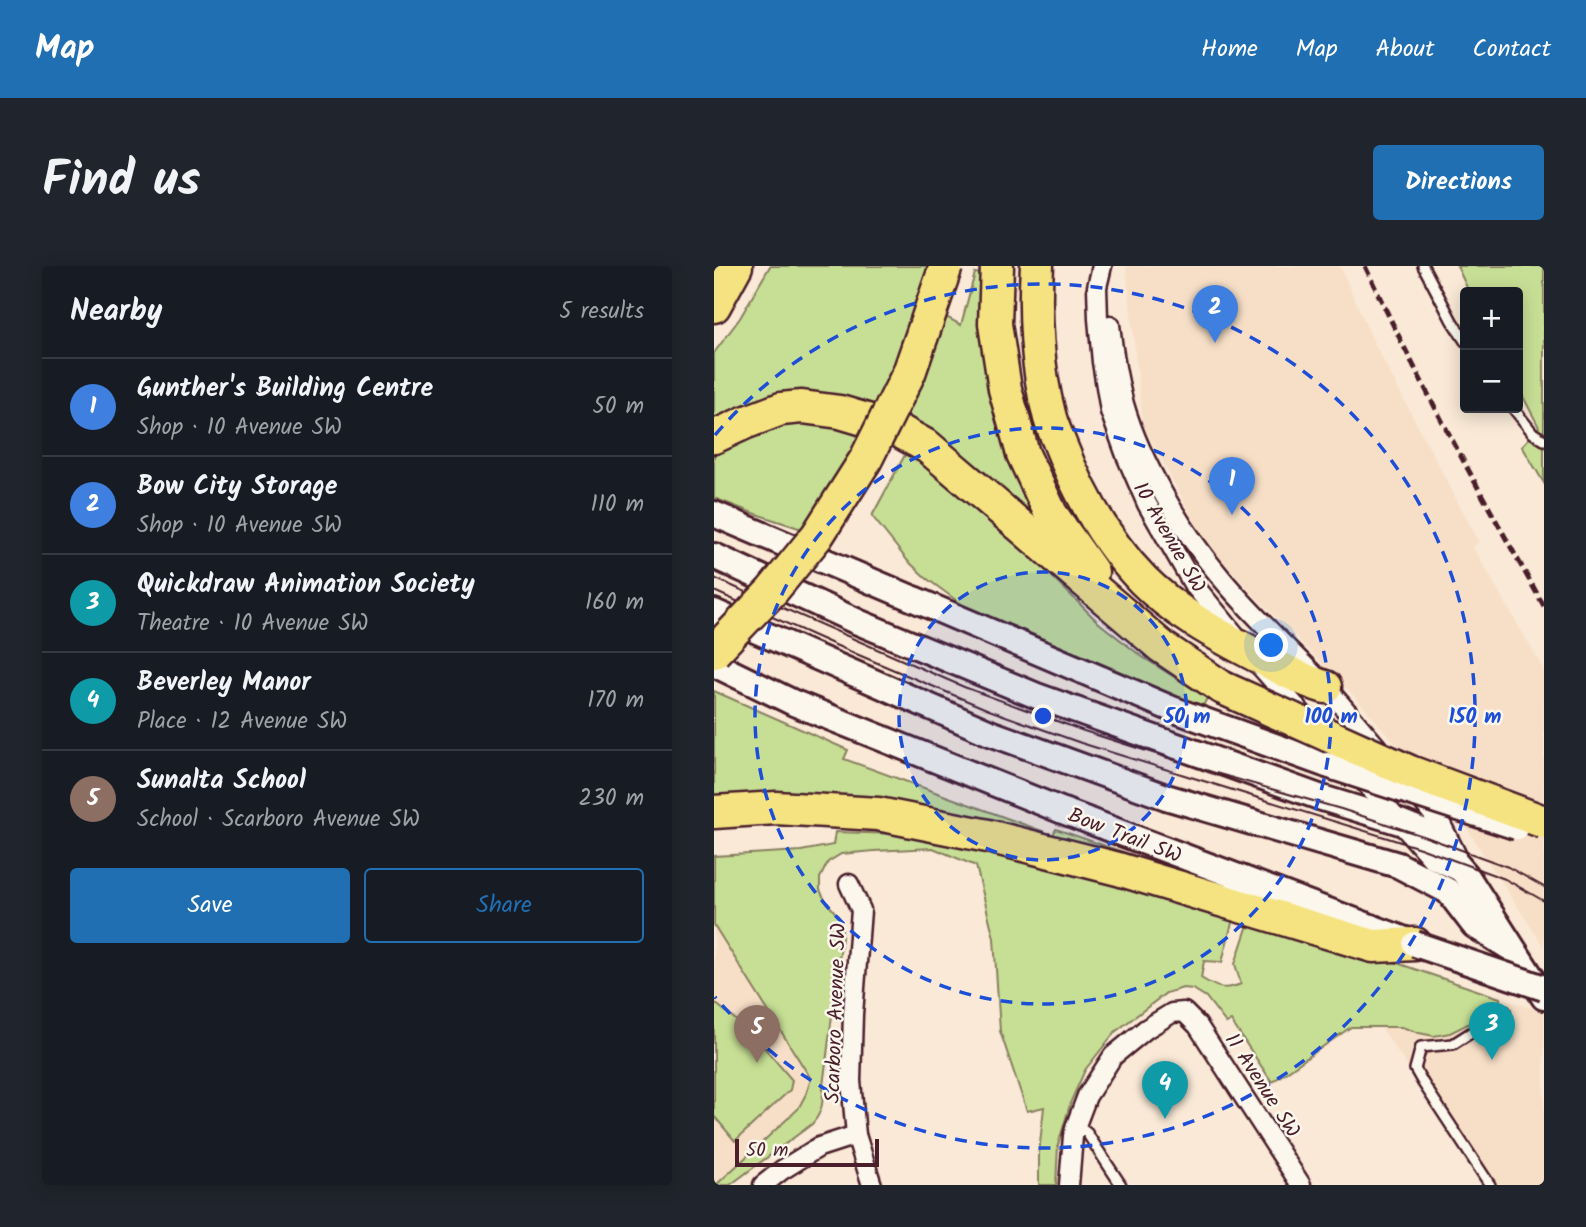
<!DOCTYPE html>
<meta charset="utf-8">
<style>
:root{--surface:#171b24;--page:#20242c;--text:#f1f3f6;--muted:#9ea1a6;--line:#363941;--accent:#1f6fb2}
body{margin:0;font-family:Kalam,sans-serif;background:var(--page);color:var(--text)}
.controls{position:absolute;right:21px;top:21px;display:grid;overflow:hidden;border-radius:7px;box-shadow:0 4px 18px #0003}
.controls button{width:63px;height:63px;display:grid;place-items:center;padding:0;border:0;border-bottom:2px solid var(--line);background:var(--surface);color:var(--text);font:35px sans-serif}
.scale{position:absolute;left:21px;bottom:18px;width:144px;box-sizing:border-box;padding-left:7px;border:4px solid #4a1f2b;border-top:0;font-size:19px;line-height:24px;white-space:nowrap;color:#4a1f2b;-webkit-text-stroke:5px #fbf7ec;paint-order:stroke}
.you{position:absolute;left:558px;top:380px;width:24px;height:24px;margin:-18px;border:5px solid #fff;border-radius:50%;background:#1a73e8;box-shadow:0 0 0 10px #1a73e833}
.badge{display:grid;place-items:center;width:46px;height:46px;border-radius:50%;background:var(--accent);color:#fff;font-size:23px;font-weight:700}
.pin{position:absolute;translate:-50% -58px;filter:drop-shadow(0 2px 4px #0008)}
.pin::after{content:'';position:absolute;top:37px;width:24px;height:21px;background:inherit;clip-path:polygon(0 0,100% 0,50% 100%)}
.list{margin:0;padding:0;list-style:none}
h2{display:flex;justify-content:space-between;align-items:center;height:91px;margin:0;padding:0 28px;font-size:30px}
h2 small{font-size:23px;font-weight:400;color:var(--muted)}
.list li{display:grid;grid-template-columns:46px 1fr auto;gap:21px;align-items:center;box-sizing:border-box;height:98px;padding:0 28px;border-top:2px solid var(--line)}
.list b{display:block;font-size:26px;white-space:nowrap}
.list p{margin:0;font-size:23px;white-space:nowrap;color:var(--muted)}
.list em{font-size:23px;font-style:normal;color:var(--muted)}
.actions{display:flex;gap:14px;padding:21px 28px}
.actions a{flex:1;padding:16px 0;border:2px solid var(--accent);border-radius:7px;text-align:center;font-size:24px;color:var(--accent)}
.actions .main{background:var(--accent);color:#fff}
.map{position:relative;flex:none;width:830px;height:919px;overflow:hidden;border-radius:7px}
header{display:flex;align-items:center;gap:42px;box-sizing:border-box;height:98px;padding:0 35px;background:var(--accent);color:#fff}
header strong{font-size:33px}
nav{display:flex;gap:38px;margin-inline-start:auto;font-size:24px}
.intro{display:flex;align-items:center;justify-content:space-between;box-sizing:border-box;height:168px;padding:0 42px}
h1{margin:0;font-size:49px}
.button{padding:18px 32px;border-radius:7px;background:var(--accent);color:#fff;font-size:24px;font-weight:700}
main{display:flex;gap:42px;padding:0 42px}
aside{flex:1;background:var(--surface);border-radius:7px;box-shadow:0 4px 18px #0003}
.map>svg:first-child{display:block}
.built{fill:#f7dfc7}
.green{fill:#c7df95;stroke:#887f60;stroke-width:2}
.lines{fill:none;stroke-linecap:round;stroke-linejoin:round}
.service-casing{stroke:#4a1f2b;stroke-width:14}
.minor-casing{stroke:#4a1f2b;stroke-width:23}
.secondary-casing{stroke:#4a1f2b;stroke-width:30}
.motorway-casing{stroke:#4a1f2b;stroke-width:37}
.service{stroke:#fbf7ec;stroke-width:9}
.minor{stroke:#fbf7ec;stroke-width:18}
.secondary{stroke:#fbf7ec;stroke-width:24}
.motorway{stroke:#f5e382;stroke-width:32}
.tram{stroke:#4a1f2b;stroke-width:2}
.rail{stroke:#4a1f2b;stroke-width:5;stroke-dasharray:10 5;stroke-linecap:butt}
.secondary-bridge-casing{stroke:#4a1f2b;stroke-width:30;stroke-linecap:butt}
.motorway-bridge-casing{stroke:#4a1f2b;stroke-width:37;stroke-linecap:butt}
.secondary-bridge{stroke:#fbf7ec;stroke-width:24}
.motorway-bridge{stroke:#f5e382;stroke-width:32}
.ring{fill:none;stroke:#1d4ed8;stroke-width:3.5;stroke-dasharray:12 9}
.labels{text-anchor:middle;stroke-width:5;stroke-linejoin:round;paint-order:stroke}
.street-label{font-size:21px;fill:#4a1f2b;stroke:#fbf7ec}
.centre{fill:#1d4ed8;stroke:#fbf7ec;stroke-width:3.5}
.ring-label{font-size:21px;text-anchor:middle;font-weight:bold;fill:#1d4ed8;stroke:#fbf7ec;stroke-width:5;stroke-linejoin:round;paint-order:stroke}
</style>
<header>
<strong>Map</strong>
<nav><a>Home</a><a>Map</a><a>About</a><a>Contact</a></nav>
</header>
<div class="intro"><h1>Find us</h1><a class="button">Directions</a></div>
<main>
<aside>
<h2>Nearby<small>5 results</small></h2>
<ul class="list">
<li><span class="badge" style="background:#3f7fe0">1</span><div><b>Gunther's Building Centre</b><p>Shop · 10 Avenue SW</p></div><em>50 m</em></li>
<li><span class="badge" style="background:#3f7fe0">2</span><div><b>Bow City Storage</b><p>Shop · 10 Avenue SW</p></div><em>110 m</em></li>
<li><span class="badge" style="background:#0f9aa8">3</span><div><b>Quickdraw Animation Society</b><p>Theatre · 10 Avenue SW</p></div><em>160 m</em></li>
<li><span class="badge" style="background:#0f9aa8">4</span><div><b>Beverley Manor</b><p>Place · 12 Avenue SW</p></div><em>170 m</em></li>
<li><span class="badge" style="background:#8d6e63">5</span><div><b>Sunalta School</b><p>School · Scarboro Avenue SW</p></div><em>230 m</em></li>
</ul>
<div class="actions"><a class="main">Save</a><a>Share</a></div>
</aside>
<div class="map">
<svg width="830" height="919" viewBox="0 0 830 919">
<rect width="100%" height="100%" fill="#f9e9d6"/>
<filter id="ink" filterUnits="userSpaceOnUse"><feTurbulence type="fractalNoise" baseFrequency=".0143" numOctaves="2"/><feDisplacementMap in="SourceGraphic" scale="14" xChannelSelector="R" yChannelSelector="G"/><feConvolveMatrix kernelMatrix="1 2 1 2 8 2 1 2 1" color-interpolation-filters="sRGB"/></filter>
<g filter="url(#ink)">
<g class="built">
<path d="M412 0H626L660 77 765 276 759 281 830 404V681L746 552 642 432 539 328 492 277 429 159Z"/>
<path d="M0 659 97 813 92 828 84 843 2 919H0Z"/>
<path d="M786 732 830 746V919H775L666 760 688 761 705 767 756 757 786 737Z"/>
</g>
<g class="green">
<path d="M56 0H216L204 36 247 59 261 7 267 8 269 68 318 240 310 245 272 207 240 182 205 163 152 137 113 130 0 154V87L26 52Z"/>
<path d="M743 0H830V217L808 180 825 161 804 121V26H755Z"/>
<path d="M78 156H109L148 168 103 249 91 264 39 247 0 232V184L18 173Z"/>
<path d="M192 187 231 212 296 269 385 357 427 390 493 432 488 442 254 343 212 312 193 294 158 250Z"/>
<path d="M0 425 134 484 130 493 339 569 342 563 494 615C439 601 385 586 330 571 266 554 204 537 138 530 92 525 46 529 0 532Z"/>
<path d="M121 566 182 568 257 581 520 649 508 696 490 695 487 712C503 722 509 725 527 718L521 698 536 653 618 675 786 732V737L756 757 736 767 720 770 705 767 688 761H637L558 816 517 755 512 757 492 731 479 723 469 722 452 727 401 766 371 804 357 835 344 879 342 919H325V887L330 841 313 845 286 765 280 672 262 600 219 582 160 585 127 588 114 596 106 612V624L111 634 124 650 128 658V671L109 820C109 835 109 846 98 858L16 919H2L84 843 92 828 97 813 0 659V590L87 585 119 579Z"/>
<path d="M0 736 28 759 30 757 44 771 43 773 78 814 76 824 21 875 0 850Z"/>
</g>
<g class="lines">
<g class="service-casing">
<g id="service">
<path d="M709 0 738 55 751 75"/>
<path d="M799 142 819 167 830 174"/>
<path d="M362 859 373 867 407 919"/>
<path d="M776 919 709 817 701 803 707 781 739 778 791 745"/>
</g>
</g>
<g class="minor-casing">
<g id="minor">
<path d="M388 0 383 21 384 53 388 96 396 145 413 192 433 238 479 318 522 370"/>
<path d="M396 59C399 86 403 112 410 138 427 197 469 267 509 314 540 351 576 384 609 418 629 440 648 464 668 487"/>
<path d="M546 400 592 452"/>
<path d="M647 512 718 593 744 605"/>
<path d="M702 527 728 560 742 588"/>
<path d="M135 618 147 644 139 748 137 815 142 869 158 919"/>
<path d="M49 919 68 904 105 881 142 869"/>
<path d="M355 919 359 870 362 859 373 830 399 790 432 763 458 747 470 746 484 760 587 919"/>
</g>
</g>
<g class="secondary-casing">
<g id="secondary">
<path d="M0 248 458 443 613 499"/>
<path d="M0 290 144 356 323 430 608 532 686 556 713 567 729 582 752 609 830 731"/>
<path d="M0 346 276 467 452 531 684 599 734 625 760 659 795 681"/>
<path d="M0 398 80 437 349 545 694 675"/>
</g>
</g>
<g class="motorway-casing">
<g id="motorway">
<path d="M283 0 281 58 291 123 309 188 337 248 378 306"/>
<path d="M323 0C320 47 323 103 335 148 337 158 342 168 346 178 365 227 392 276 429 314 459 344 496 365 534 385 559 398 584 413 611 421"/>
<path d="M0 40 22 0"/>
<path d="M0 171 30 157 67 143 88 141 126 146 180 162 214 181 448 381 509 422"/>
<path d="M0 546 62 542 164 548 274 570 404 603 659 680 701 678"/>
</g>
</g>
<use href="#service" class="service"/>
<use href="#minor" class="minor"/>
<use href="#secondary" class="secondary"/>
<use href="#motorway" class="motorway"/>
<g class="tram">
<path d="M0 312 250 421 370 465 498 506 627 543 712 571 794 601 830 621"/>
<path d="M0 325 121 379 275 444 367 477 706 582 791 613 830 635"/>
</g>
<path class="rail" d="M651 0C705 116 767 229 830 340"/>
<g class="secondary-bridge-casing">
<g id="secondary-bridge">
<path d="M613 499 803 561"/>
<path d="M701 678 830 722"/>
</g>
</g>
<g class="motorway-bridge-casing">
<g id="motorway-bridge">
<path d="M0 386 58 325 103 270 152 193 195 107 232 0"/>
<path d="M509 422 696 506 830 556"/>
</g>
</g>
<use href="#secondary-bridge" class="secondary-bridge"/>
<use href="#motorway-bridge" class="motorway-bridge"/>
</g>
</g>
<circle cx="329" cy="450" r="144" fill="#1d4ed8" fill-opacity=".12"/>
<g class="ring">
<circle cx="329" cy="450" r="144"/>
<circle cx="329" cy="450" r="288"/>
<path d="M1 169A432 432 0 1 1 1 731"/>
</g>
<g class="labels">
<g class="street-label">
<text transform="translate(456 271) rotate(60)" y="7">10 Avenue SW</text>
<text transform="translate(411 569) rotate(21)" y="7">Bow Trail SW</text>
<text transform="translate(121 747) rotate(-88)" y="7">Scarboro Avenue SW</text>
<text transform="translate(549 819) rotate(57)" y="7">11 Avenue SW</text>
</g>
</g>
<circle cx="329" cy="450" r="10" class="centre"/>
<g class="ring-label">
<text x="473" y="457">50 m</text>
<text x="617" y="457">100 m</text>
<text x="761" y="457">150 m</text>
</g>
</svg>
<div class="controls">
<button>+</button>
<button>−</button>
</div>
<div class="scale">50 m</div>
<div class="you"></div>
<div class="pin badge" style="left:518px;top:249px;background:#3f7fe0">1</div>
<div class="pin badge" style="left:501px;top:77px;background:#3f7fe0">2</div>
<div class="pin badge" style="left:778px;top:794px;background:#0f9aa8">3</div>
<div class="pin badge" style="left:451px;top:853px;background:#0f9aa8">4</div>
<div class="pin badge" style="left:43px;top:797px;background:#8d6e63">5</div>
</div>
</main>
